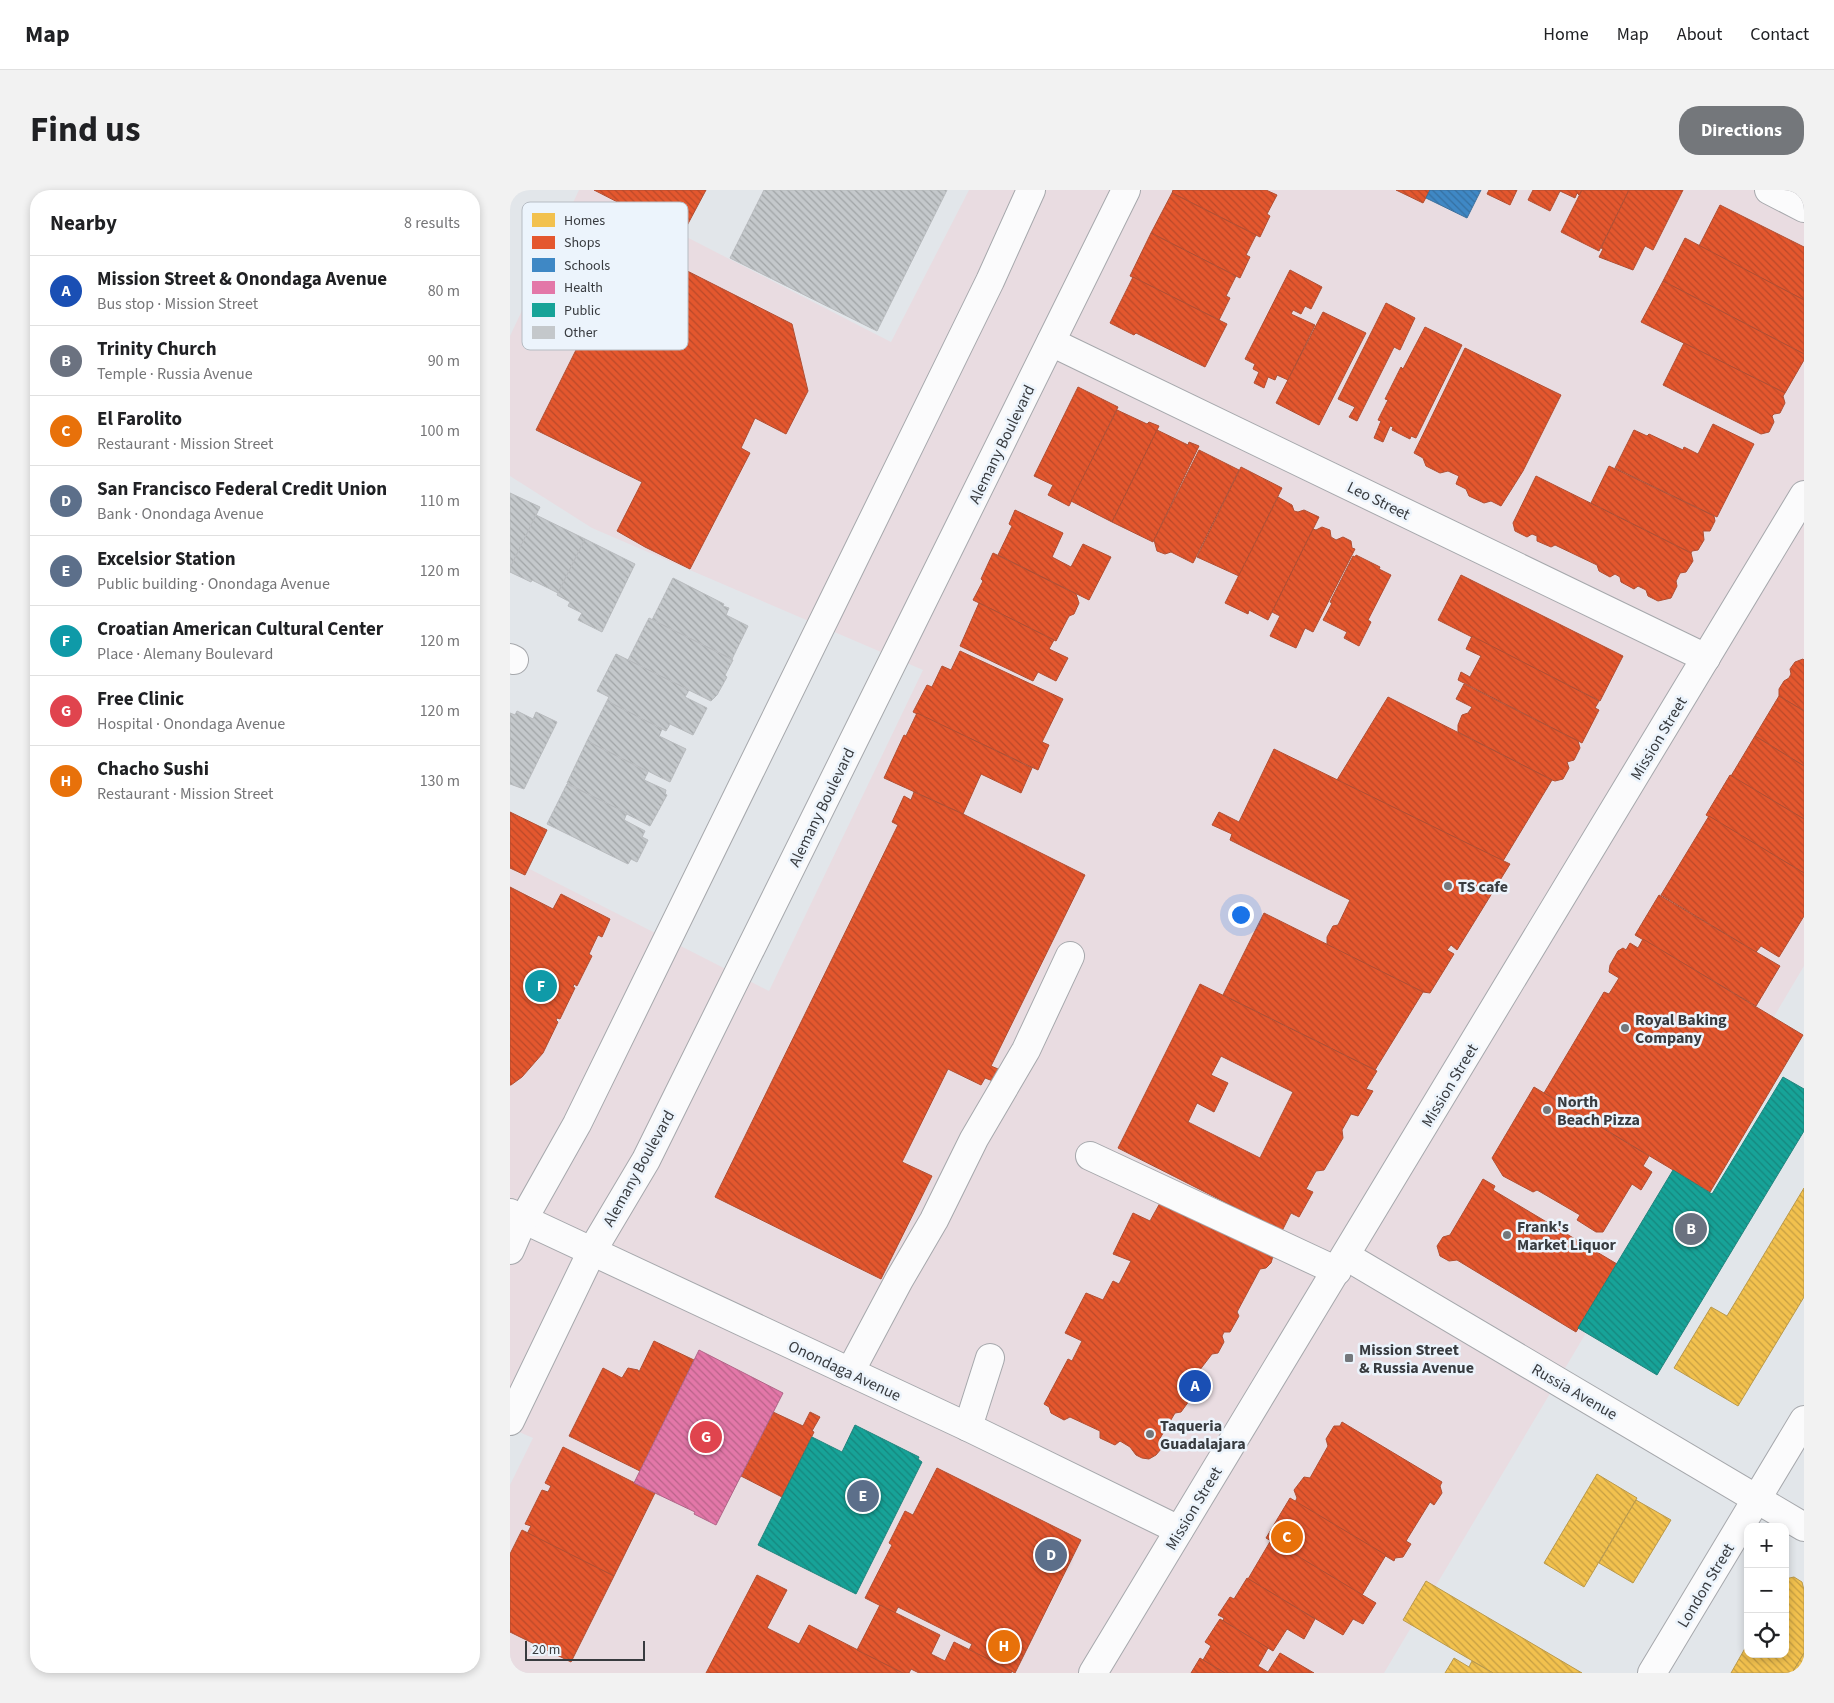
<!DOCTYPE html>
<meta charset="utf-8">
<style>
:root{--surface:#fff;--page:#f2f2f2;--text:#202124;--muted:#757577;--line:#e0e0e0;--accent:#74777b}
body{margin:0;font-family:"Source Sans 3",sans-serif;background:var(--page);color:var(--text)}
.controls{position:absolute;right:15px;bottom:15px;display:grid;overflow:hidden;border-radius:10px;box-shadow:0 2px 8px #0003}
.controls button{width:45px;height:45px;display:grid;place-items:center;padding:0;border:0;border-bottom:1px solid var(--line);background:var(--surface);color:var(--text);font:25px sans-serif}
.scale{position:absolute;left:15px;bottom:12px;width:120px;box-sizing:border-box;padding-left:5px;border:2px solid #383b3f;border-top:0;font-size:14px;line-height:18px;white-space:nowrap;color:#383b3f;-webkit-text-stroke:4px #ecf4fc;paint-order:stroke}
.you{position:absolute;left:730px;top:724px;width:18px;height:18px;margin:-12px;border:4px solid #fff;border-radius:50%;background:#1a73e8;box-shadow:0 0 0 8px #1a73e833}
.badge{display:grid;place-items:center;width:32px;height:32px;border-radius:50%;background:var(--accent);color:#fff;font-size:16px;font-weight:700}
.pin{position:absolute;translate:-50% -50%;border:2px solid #fff;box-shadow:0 1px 5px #0006}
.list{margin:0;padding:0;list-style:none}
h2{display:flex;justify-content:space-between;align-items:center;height:65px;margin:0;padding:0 20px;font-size:21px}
h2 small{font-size:16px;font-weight:400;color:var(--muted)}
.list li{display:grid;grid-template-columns:32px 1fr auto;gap:15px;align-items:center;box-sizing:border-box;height:70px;padding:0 20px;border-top:1px solid var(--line)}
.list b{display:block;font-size:19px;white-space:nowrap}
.list p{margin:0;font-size:16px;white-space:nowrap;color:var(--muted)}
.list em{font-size:16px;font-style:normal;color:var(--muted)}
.icon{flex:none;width:28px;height:28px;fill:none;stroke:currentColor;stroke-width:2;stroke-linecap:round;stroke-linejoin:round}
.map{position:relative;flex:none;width:1294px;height:1483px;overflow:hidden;border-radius:20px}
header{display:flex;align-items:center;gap:30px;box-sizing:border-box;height:70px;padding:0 25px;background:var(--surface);border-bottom:1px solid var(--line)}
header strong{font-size:24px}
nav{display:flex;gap:28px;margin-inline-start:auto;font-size:18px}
.intro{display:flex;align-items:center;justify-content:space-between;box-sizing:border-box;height:120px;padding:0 30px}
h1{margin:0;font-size:35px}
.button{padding:12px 22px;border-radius:20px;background:var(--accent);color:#fff;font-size:18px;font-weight:700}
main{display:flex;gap:30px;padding:0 30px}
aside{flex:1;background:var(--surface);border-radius:20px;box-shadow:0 2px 8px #0003}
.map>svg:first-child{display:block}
.commercial{fill:#e9dce1}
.homes{fill:url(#homes-back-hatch);stroke:#ba994a}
.shops{fill:url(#shops-back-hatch);stroke:#b04f33;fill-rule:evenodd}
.schools{fill:url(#schools-back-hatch);stroke:#3d719d}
.health{fill:url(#health-back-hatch);stroke:#b06588}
.public{fill:url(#public-back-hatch);stroke:#21847d}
.building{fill:url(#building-back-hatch);stroke:#b8bbbe}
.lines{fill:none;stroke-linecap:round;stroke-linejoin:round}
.minor-casing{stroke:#a6a8ac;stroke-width:30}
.major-casing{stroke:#a6a8ac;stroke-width:30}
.minor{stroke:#fbfbfc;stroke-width:28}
.major{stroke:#fbfbfc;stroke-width:28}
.poi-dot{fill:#74777b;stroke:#ecf4fc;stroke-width:2}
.labels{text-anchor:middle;stroke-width:5;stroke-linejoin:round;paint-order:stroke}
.street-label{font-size:16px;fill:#383b3f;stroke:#ecf4fc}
.poi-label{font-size:16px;font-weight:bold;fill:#383b3f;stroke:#ecf4fc;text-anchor:start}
.key{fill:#ecf4fc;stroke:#b6bcc3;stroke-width:1}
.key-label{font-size:14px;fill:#383b3f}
</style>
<header>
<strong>Map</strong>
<nav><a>Home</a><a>Map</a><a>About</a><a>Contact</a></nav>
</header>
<div class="intro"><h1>Find us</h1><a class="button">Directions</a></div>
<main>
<aside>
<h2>Nearby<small>8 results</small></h2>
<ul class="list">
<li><span class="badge" style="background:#1a4fb4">A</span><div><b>Mission Street &amp; Onondaga Avenue</b><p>Bus stop · Mission Street</p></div><em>80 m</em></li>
<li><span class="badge" style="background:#6b7280">B</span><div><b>Trinity Church</b><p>Temple · Russia Avenue</p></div><em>90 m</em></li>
<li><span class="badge" style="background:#e8710a">C</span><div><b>El Farolito</b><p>Restaurant · Mission Street</p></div><em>100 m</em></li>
<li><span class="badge" style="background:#5c6f8a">D</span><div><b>San Francisco Federal Credit Union</b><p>Bank · Onondaga Avenue</p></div><em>110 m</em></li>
<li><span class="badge" style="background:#5c6f8a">E</span><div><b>Excelsior Station</b><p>Public building · Onondaga Avenue</p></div><em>120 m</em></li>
<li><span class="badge" style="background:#0f9aa8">F</span><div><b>Croatian American Cultural Center</b><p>Place · Alemany Boulevard</p></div><em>120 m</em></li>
<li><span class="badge" style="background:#e0444e">G</span><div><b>Free Clinic</b><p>Hospital · Onondaga Avenue</p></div><em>120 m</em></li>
<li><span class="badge" style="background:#e8710a">H</span><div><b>Chacho Sushi</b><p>Restaurant · Mission Street</p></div><em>130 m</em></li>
</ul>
</aside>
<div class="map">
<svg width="1294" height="1483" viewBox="0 0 1294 1483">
<defs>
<pattern id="homes-back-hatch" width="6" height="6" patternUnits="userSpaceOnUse" patternTransform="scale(1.25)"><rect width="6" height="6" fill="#f2c14e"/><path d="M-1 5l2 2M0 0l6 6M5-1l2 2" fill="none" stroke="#c59e42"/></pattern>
<pattern id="shops-back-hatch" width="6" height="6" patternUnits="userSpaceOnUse" patternTransform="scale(1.25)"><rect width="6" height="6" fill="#e4572e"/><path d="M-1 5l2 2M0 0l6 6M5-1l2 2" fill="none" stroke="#ba4929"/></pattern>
<pattern id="schools-back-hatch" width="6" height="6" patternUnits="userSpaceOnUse" patternTransform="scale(1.25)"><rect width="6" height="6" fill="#3f88c5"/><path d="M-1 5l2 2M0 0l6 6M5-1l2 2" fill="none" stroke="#3670a1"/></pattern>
<pattern id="health-back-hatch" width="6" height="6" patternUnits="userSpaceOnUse" patternTransform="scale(1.25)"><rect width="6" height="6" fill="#e377a8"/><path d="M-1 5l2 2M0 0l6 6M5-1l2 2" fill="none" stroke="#b9638a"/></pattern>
<pattern id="public-back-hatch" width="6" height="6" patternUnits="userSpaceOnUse" patternTransform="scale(1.25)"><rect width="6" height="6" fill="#17a398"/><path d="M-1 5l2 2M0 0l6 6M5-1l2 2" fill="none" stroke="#16867d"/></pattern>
<pattern id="building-back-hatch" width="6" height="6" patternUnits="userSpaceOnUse" patternTransform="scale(1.25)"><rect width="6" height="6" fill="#c4c8cb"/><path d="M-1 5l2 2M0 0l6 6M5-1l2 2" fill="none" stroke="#a0a4a6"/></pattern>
</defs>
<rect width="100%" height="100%" fill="#e2e6ea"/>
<path class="commercial" d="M69 0H85L381 152 459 0H1294V776L874 1483H0V1295L23 1248 0 1238V669L259 801 413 480 82 338 0 286V146Z"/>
<g class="homes">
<path d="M1294 998V1107L1228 1216 1164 1178 1201 1117 1217 1126Z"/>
<path d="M1087 1284 1127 1308 1074 1397 1034 1373Z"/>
<path d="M1126 1310 1161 1330 1123 1393 1089 1373Z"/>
<path d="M1284 1387 1292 1392 1294 1400V1463L1282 1483H1221L1238 1453V1464H1275V1389Z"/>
<path d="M916 1391 1072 1483H983L893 1430Z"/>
<path d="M1294 1463V1483H1282Z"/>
<path d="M944 1468 959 1477 962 1471 983 1483H935Z"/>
</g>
<g class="shops">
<path d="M84 0H196L172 45Z"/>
<path d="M663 0H756L767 5 757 24 760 26 750 47 662 3Z"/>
<path d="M886 0H920L913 13Z"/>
<path d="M979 0H1007L1000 15 977 4Z"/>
<path d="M1023 0H1072L1069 5 1067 3 1065 8 1050 1 1040 21 1018 10Z"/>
<path d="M1072 0H1119L1089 61 1051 42Z"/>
<path d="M1119 0H1173L1143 60 1135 56 1123 80 1089 67 1093 59 1091 58Z"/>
<path d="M662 3 746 45 736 65 740 67 730 88 641 43Z"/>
<path d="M1210 15 1294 57V110L1189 56Z"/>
<path d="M641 43 726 86 716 106 720 108 709 130 620 86Z"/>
<path d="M1175 48 1294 110V164L1153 91Z"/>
<path d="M120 52 282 134 298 201 276 244 245 228 231 258 240 263 180 379 135 357 107 341 132 292 26 240Z"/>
<path d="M780 80 812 97 801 119 795 116 791 124 783 120 781 124 805 135 778 190 767 185 765 190 758 187 754 198 744 193 749 182 743 179 745 174 735 169Z"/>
<path d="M623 87 717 134 695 177 626 143 624 145 600 133Z"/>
<path d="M1153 91 1294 164V170L1275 203 1131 132Z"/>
<path d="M876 113 905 128 890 160 884 157 847 231 839 227 845 217 828 209Z"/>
<path d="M813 122 856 143 809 235 766 213Z"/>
<path d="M915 137 952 155 906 248 901 246 900 249 882 240 883 237 880 236 873 252 864 248 871 231 868 230 878 210 875 209 891 177 893 179Z"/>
<path d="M1174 153 1275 203 1273 206 1275 213 1270 223 1264 224 1262 226 1264 232 1259 242 1251 244 1153 195Z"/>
<path d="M955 158 1051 205 1013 281 991 316 981 311 974 313 959 306 956 299 946 294 949 286 938 281 930 283 916 276 913 268 904 263Z"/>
<path d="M568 197 608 217 559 316 538 305 543 295 524 286Z"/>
<path d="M607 220 637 234 639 232 649 236 602 332 561 311Z"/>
<path d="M1203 234 1244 254 1207 327 1105 278 1124 240 1137 246 1139 244 1173 260 1174 257 1188 264Z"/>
<path d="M647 240 678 255 679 252 689 256 643 352 602 332Z"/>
<path d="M689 260 729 280 683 373 661 362 655 364 647 361 644 350Z"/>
<path d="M1099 276 1204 326 1205 331 1200 341H1193L1194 350 1188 360 1182 361 1181 363 1081 313Z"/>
<path d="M731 277 772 298 729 386 687 367Z"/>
<path d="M1026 286 1181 363 1183 371 1176 382 1170 383 1166 391 1167 396 1161 408 1148 411 1138 406 1136 400 1128 396 1124 399 1111 392 1110 387 1105 384 1100 387 1089 381 1087 375 1045 355 1041 357 1027 351V346L1022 344 1017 347 1005 341 1003 333Z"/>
<path d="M768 307 782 315 784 321 788 322 794 320 809 327 758 430 739 420 738 424 715 413Z"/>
<path d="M505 320 553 343 542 367 561 377 573 354 601 367 579 410 488 365 502 336 499 334Z"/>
<path d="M812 337 820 340 821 347 826 350 833 347 841 351 842 358 845 359 803 442 795 438 786 458 760 446 770 426 762 422 803 339 806 340Z"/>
<path d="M483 363 566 404 569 413 564 424 559 426 546 451 463 410 473 391 471 389Z"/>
<path d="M846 365 870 377 869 379 881 385 858 430 861 432 849 456 834 448 837 442 813 430 822 413 820 412 843 366 845 367Z"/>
<path d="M951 385 1113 466 1090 511 928 430Z"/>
<path d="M469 413 544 450 539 459 558 468 546 491 528 482 523 491 450 456Z"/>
<path d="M962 446 1089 511 1085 518 1089 520 1072 553 948 490 951 482 960 487 971 466 956 459Z"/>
<path d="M450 461 553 509 532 552 539 555 528 580 403 522 417 495 422 497 432 476 441 480Z"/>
<path d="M1293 469 1294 470V521L1269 506V499L1274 491 1279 488 1281 484 1280 479 1285 472Z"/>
<path d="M954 494 1068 551 1070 558 1064 570 1057 572 1059 578 1053 589 1045 591 1042 590 948 542V535L952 525 958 523 962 517 946 509Z"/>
<path d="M1269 506 1294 521V576L1245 546Z"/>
<path d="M878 507 1042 590 993 671 827 590Z"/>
<path d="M407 523 522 578 511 603 471 584 453 624 374 588 394 545 396 546Z"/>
<path d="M1245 546 1294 576V629L1221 586Z"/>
<path d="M764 559 1000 674 947 760 941 755 937 760 944 764 920 803 913 802 817 755V747L823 736 828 735 840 710 720 650 722 644 702 635 709 622 729 632Z"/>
<path d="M1220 585 1294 629V683L1196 625Z"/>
<path d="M404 602 453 624 575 685 481 876 488 879 483 891 475 888 471 895 438 879 392 972 422 986 371 1089 205 1007 388 635 382 632 394 606 401 610Z"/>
<path d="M0 622 37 640 15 685 0 678Z"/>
<path d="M1199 626 1294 683V726L1269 767 1251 756 1246 762 1151 705Z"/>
<path d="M0 697 43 719 51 704 100 729 92 747 88 745 79 764 82 766 67 796 64 794 63 797 65 798 50 829 47 828 46 830 48 832 33 863 12 887 1 895H0Z"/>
<path d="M1149 705 1270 776 1246 816 1125 745Z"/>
<path d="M754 723 913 802 865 880 713 805Z"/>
<path d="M1133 749 1293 845 1200 1002 1034 903 1094 802 1099 804 1109 788 1099 782 1100 775 1108 761 1113 758 1116 760 1120 753 1128 758Z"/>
<path d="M690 794 867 881 856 899 863 901 848 926 841 924 832 940 833 948 814 980 806 981 796 999 803 1002 789 1027 781 1023 772 1041 608 958ZM711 866 783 902 750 968 678 932 687 913 704 922 718 893 701 885Z"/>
<path d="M1024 897 1139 966 1133 976 1142 982 1131 1000 1122 994 1093 1042H1086L1067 1030 1070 1025 1027 1000 1023 1002 993 986 982 968Z"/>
<path d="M973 989 985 996 983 1000 1107 1074 1066 1142 947 1070 939 1071 930 1066 927 1056 933 1047 940 1045Z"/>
<path d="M650 1013 763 1066 761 1073 756 1078 750 1079 727 1122 729 1126 720 1142H714L712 1146 714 1152 708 1163 702 1164 689 1181 692 1189 686 1200 679 1202 676 1205 679 1211 671 1222 665 1223 649 1250 651 1259 646 1265 639 1269 632 1268 626 1265 620 1257 610 1251 605 1255 590 1248V1241L560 1227 554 1230 541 1223 539 1217 534 1214 558 1169 562 1171 572 1151 555 1143 576 1103 593 1110 603 1091 609 1094 621 1071 603 1064 623 1023 640 1031Z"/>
<path d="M144 1151 184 1170 130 1281 59 1246 93 1178 112 1188 118 1178 128 1180 129 1182Z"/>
<path d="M263 1222 293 1236 300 1222 310 1227 302 1241 304 1242 272 1307 231 1286Z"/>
<path d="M832 1232 932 1292 930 1296 932 1303 924 1315 920 1312 896 1351 901 1354 893 1367 885 1368 884 1371 785 1312 787 1308 784 1300 794 1287 800 1288 818 1256 816 1249 824 1236H830Z"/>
<path d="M53 1257 145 1303 104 1386 17 1344 21 1336 15 1334 32 1300 38 1302 41 1296 35 1293Z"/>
<path d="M427 1278 571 1350 505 1483 459 1460 462 1454 388 1417 385 1423 355 1408 382 1355 379 1353 395 1321 403 1325Z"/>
<path d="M780 1308 876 1365 852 1405 756 1348Z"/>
<path d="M12 1340 104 1386 61 1472 0 1442V1364Z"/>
<path d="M761 1350 866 1413 853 1434 843 1429 833 1445 738 1389Z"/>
<path d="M247 1385 277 1400 257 1438 289 1454 299 1435 393 1483H196Z"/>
<path d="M737 1388 805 1429 794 1449 777 1439 763 1461 715 1432 713 1430 714 1428 708 1425 720 1407 724 1409Z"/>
<path d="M370 1415 430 1445 421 1464 435 1471 444 1452 502 1481 501 1483H409L401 1479 399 1483H393L347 1460Z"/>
<path d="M710 1429 758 1458 748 1476 758 1482 770 1463 804 1483H715L693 1470 701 1456 695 1452Z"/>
<path d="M690 1468 693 1470 715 1483H681Z"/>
</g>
<path class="schools" d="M920 0H971L957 28 916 8Z"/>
<path class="health" d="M189 1160 273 1203 206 1335 184 1324 185 1322 124 1293Z"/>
<g class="public">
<path d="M1273 887 1294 899V941L1147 1185 1068 1138 1163 980 1202 1004Z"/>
<path d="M345 1235 409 1267 408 1269 412 1272 346 1404 248 1355 302 1247 332 1262Z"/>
</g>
<g class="building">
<path d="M254 0H437L367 141 220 68Z"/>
<path d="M0 303 30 317 0 378Z"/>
<path d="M26 325 75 349 48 403 22 390 21 392 0 382V378Z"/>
<path d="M75 349 125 374 92 442 68 430 72 423 58 416 60 412 47 405Z"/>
<path d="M163 388 214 414 213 416 219 418 216 425 238 436 222 469 142 430Z"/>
<path d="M139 428 223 470 215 485 217 487 207 505 201 511 118 470Z"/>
<path d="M106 464 179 500 175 507 197 518 183 545 160 534 156 541 97 511 99 507 87 501Z"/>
<path d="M97 511 152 539 149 546 176 559 160 592 77 551Z"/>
<path d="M7 521 23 529 26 522 47 532 14 599 0 594V523L5 525Z"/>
<path d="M77 551 138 582 134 590 156 600 155 604 157 605 140 636 57 593Z"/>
<path d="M57 594 117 623 114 630 135 641 132 647 138 650 127 672 121 669 118 674 37 634Z"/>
</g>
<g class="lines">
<g class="minor-casing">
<g id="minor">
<path d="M1259 0 1294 18"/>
<path d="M541 152 1196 468"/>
<path d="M0 468 4 470"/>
<path d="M580 966 827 1081"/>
<path d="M0 1023 458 1237 669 1340"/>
<path d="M836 1066 1294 1337"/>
<path d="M340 1182 389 1090 424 1030 464 949 516 860 560 766"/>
<path d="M458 1237 480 1168"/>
<path d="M1142 1483 1294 1230"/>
</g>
</g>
<g class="major-casing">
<g id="major">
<path d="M0 1060 13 1030 67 934 480 91 521 0"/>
<path d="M0 1231 82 1061 136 970 616 0"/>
<path d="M583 1483 1294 305"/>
</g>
</g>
<use href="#minor" class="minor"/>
<use href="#major" class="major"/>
</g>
<g class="poi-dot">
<circle cx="938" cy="696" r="5"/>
<circle cx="1115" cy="838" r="5"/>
<circle cx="1037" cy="920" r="5"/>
<circle cx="997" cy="1045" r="5"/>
<rect x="834" y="1163" width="10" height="10" rx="2.5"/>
<circle cx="640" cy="1244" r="5"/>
</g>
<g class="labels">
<g class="street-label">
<text transform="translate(491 254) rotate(-64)" y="6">Alemany Boulevard</text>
<text transform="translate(869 310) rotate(26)" y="6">Leo Street</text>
<text transform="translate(1148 548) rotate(-59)" y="6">Mission Street</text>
<text transform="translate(311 617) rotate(-64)" y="6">Alemany Boulevard</text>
<text transform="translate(939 895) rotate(-59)" y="6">Mission Street</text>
<text transform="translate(128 978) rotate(-61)" y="6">Alemany Boulevard</text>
<text transform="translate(335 1180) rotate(25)" y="6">Onondaga Avenue</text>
<text transform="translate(1065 1201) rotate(30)" y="6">Russia Avenue</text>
<text transform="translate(683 1318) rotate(-59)" y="6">Mission Street</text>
<text transform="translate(1195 1395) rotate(-59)" y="6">London Street</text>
</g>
<g class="poi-label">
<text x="948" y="702">TS cafe</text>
<text x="1125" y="835">Royal Baking<tspan x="1125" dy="18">Company</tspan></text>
<text x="1047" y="917">North<tspan x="1047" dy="18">Beach Pizza</tspan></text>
<text x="1007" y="1042">Frank's<tspan x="1007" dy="18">Market Liquor</tspan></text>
<text x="849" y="1165">Mission Street<tspan x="849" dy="18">&amp; Russia Avenue</tspan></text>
<text x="650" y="1241">Taqueria<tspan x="650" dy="18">Guadalajara</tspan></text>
</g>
</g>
<rect x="12" y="12" width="166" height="148" rx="8" class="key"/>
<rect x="22" y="23" width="23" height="14" fill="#f2c14e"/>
<rect x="22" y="46" width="23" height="13" fill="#e4572e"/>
<rect x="22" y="68" width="23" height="14" fill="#3f88c5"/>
<rect x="22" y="91" width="23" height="13" fill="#e377a8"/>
<rect x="22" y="113" width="23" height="14" fill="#17a398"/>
<rect x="22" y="136" width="23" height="13" fill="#c4c8cb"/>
<g class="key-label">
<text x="54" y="35">Homes</text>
<text x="54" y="57">Shops</text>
<text x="54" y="80">Schools</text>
<text x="54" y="102">Health</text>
<text x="54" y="125">Public</text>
<text x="54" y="147">Other</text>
</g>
</svg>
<div class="controls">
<button>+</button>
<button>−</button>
<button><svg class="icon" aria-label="locate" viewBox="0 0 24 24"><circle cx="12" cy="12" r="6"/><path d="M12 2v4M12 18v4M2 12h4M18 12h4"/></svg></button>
</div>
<div class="scale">20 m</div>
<div class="you"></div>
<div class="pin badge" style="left:685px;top:1196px;background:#1a4fb4">A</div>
<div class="pin badge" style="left:1181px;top:1039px;background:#6b7280">B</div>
<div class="pin badge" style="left:777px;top:1347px;background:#e8710a">C</div>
<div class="pin badge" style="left:541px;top:1365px;background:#5c6f8a">D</div>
<div class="pin badge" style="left:353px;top:1306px;background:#5c6f8a">E</div>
<div class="pin badge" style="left:31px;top:796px;background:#0f9aa8">F</div>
<div class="pin badge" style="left:196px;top:1247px;background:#e0444e">G</div>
<div class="pin badge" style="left:494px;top:1456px;background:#e8710a">H</div>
</div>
</main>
